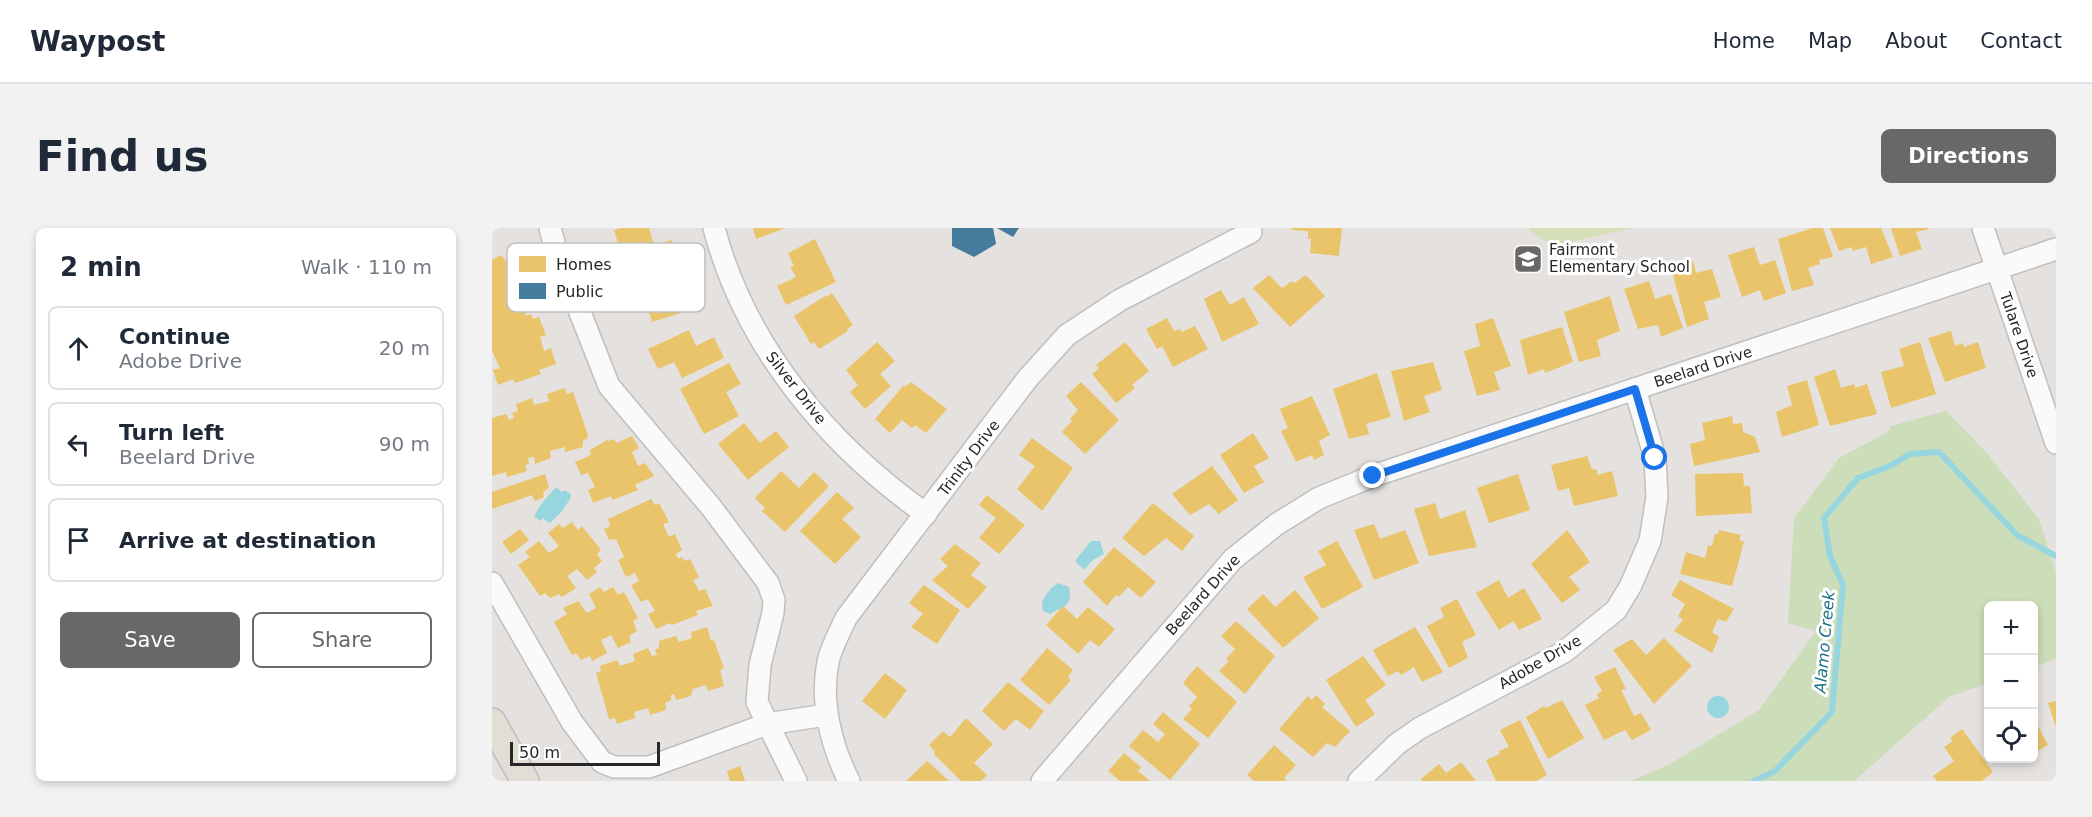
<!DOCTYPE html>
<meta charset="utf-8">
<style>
:root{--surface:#fff;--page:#f2f2f3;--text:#1f2937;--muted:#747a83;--line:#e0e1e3;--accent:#696867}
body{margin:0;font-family:"DejaVu Sans",sans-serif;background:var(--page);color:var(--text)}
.controls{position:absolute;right:18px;bottom:18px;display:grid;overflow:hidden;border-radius:9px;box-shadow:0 3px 9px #0003}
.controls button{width:54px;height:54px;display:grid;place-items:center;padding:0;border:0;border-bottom:2px solid var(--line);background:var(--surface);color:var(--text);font:30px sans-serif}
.scale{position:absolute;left:18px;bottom:15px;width:150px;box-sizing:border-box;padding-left:6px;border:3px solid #272727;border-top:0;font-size:16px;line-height:21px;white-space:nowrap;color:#272727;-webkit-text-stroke:4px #fff;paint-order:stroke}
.stop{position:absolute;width:18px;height:18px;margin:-14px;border:4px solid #1a73e8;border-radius:50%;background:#fff}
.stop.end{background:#1a73e8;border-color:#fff;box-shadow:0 2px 6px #0008}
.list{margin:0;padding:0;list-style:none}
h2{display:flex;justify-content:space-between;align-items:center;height:78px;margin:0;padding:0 24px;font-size:26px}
h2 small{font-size:20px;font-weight:400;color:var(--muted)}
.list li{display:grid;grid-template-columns:39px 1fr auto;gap:18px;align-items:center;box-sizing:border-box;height:84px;margin:0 12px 12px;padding:0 12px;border:2px solid var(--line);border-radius:9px}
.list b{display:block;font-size:22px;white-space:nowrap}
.list p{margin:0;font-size:20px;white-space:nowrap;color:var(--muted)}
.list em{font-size:20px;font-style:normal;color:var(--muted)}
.actions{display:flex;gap:12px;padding:18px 24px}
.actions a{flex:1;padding:14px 0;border:2px solid var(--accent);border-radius:9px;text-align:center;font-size:21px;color:var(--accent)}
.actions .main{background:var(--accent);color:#fff}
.icon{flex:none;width:33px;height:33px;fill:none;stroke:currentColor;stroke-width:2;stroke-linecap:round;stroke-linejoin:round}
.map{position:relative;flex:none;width:1564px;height:553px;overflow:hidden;border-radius:9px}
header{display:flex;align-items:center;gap:36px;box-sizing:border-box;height:84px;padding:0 30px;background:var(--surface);border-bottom:2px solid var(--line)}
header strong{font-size:28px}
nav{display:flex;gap:33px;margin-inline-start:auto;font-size:21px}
.intro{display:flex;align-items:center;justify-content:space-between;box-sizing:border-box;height:144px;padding:0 36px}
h1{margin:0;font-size:42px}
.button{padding:15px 27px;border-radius:9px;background:var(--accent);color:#fff;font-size:21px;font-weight:700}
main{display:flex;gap:36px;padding:0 36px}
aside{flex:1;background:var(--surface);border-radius:9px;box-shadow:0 3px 9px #0003}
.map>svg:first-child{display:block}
.green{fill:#ccddba}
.pitch{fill:#d6e0b8}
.water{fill:#98d6df}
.homes{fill:#e9c46a}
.public{fill:#457b9d}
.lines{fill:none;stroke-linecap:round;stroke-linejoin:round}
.stream{stroke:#98d6df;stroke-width:6}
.minor-casing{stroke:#bfbfbf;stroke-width:24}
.major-casing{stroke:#bebdbc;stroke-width:30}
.minor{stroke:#fbfafa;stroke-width:21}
.major{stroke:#e3ded5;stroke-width:27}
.route{stroke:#1a73e8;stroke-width:8}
.labels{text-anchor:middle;stroke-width:6;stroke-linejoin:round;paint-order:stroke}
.poi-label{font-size:15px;fill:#272727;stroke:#fff;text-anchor:start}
.street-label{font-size:15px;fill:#272727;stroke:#fff}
.water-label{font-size:16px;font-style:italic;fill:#1b7087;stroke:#fff}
.key{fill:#fff;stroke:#bebebe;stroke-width:1.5}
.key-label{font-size:16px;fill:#272727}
</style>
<header>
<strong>Waypost</strong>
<nav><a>Home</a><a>Map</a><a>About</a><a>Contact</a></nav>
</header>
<div class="intro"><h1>Find us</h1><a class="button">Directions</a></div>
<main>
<aside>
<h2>2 min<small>Walk · 110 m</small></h2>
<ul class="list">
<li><svg class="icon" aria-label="ahead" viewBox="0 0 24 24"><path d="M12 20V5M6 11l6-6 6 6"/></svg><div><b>Continue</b><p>Adobe Drive</p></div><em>20 m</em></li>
<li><svg class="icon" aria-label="left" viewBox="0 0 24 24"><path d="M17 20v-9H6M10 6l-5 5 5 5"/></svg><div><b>Turn left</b><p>Beelard Drive</p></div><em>90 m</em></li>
<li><svg class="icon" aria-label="arrive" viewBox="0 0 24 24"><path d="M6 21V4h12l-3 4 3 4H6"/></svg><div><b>Arrive at destination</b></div></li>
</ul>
<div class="actions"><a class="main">Save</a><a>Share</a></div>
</aside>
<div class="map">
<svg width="1564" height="553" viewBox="0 0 1564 553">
<rect width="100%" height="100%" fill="#e4e1de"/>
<path class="green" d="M1454 183 1495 225 1547 291 1564 345V431L1542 439V377H1496V455L1457 469 1362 553H1139L1176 537 1267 482 1324 403 1296 395 1302 290 1347 230 1396 204 1399 198Z"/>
<path class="pitch" d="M1038 0H1140L1061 18 1038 3Z"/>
<g class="water">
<path d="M64 259 70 264 72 262 79 266 78 271 70 283 59 294 57 295 51 290 48 293 42 288 50 275Z"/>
<path d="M599 313H608L612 326 601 332 592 342 583 333Z"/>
<path d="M566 355 577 359C581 378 572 378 558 386L551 383 550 373 559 360Z"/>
<circle cx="1226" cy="479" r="11"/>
</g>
<g class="homes">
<path d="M129 0H157L162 17 180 12 187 34 136 49 122 2Z"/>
<path d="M261 0H293L264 11Z"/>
<path d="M800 0H850L847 28 818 25 819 11H816V3L800 2Z"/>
<path d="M1321 0H1331L1341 29 1327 32 1328 36 1316 40 1322 57 1300 63 1286 11Z"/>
<path d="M1338 0H1389L1401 29 1379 36 1374 19 1361 23 1360 19 1347 23Z"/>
<path d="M1399 0H1437V1L1424 4 1430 21 1408 28Z"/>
<path d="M323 11 344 54 294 77 285 58 304 49 298 39 302 38 296 25Z"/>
<path d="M1262 19 1268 37 1283 32 1294 65 1272 73 1268 62 1250 69 1236 27Z"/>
<path d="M9 27 15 34 20 32 27 50 21 52 27 66 34 64 40 80 32 82 34 88 39 86 41 91 47 89 54 107 48 109 52 123 59 120 64 136 47 142 49 146 23 155 21 151 6 157 1 142 8 140 0 123V32Z"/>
<path d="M1201 33 1204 45 1220 41 1229 69 1212 74 1217 91 1195 99 1179 40Z"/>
<path d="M192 42 198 62 184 67 189 85 160 94 154 74 143 78 137 58Z"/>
<path d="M777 47 790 60 800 53 802 55 814 47 833 68 798 99 761 60Z"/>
<path d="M1157 53 1163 71 1179 66 1191 100 1169 109 1166 97 1146 101 1132 61Z"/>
<path d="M729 62 738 77 752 69 767 96 730 114 712 71Z"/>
<path d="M340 65 361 97 355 101 356 103 327 121 322 114 319 116 302 88 333 68 334 69Z"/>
<path d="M1118 68 1128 103 1105 112 1109 128 1087 134 1072 84Z"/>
<path d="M675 90 682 103 688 101 690 104 703 98 716 121 681 139 670 118 665 121 654 101Z"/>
<path d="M1001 90 1019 138 1002 144 1008 162 985 168 972 123 988 118 983 96Z"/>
<path d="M1070 99 1081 134 1053 145 1052 141 1036 147 1028 112Z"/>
<path d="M197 102 204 118 222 109 232 130 190 150 182 134 166 141 156 121Z"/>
<path d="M1459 103 1463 118 1471 115 1472 119 1486 114 1494 140 1453 154 1436 110Z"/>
<path d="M385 114 403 133 388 146 399 158 373 181 358 164 366 157 354 142Z"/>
<path d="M633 114 657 143 640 157 643 160 624 175 600 146 607 140 604 137Z"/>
<path d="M1428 114 1444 166 1399 180 1389 144 1412 138 1407 121Z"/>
<path d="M941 134 950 162 932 168 938 184 912 193 899 143Z"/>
<path d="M237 135 249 156 234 164 247 188 212 206 188 161Z"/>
<path d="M1343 141 1349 160 1362 156 1363 160 1375 156 1385 186 1338 198 1322 149Z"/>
<path d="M885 145 899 189 874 196 877 206 857 211 841 161Z"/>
<path d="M1315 152 1327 197 1290 209 1284 184 1300 177 1295 158Z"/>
<path d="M419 154 455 181 434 205 423 197 420 200 410 192 398 205 383 191 412 157 413 159Z"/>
<path d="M589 154 627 192 593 226 570 204 580 193 578 191 586 182 574 168Z"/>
<path d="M73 160 75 166 81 164 96 207 95 211 91 212V219L73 224V219L58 223 59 230 43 236 42 229 36 230 37 236 33 237 35 243 15 249 14 244 0 248V190L14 186 17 192 22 190 20 185 26 183 24 176 40 170 42 177 57 173 55 166Z"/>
<path d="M820 168 838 207 827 213 832 227 822 232 820 227 804 234 789 203 796 200 788 181Z"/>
<path d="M1240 188 1241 196 1250 195 1251 204 1263 209 1268 224 1202 238 1198 216 1213 212 1210 195Z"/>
<path d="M252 195 268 215 284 203 297 219 256 252 226 216Z"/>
<path d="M761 205 777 230 762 238 772 254 752 265 728 227Z"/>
<path d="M140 208 147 220 140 224 146 238 153 235 162 248 143 257 146 262 120 272 119 268 101 275 96 262 103 259 96 245 89 247 83 234 99 227 98 222 115 212 117 213 122 211 125 215Z"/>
<path d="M540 210 581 240 550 283 525 261 543 238 527 227Z"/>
<path d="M1095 228 1100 241 1105 242V247L1120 243 1126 268 1082 278 1077 260 1066 263 1059 237Z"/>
<path d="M720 238 746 272 727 286 717 276 698 287 680 266Z"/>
<path d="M289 243 307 260 322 244 337 258 293 304 270 283 273 280 263 270Z"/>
<path d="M1251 245 1252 258H1258L1260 285 1204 288 1203 246Z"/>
<path d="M53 246 57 260 51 264 52 269 43 273 40 267 0 281V264Z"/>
<path d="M1026 246 1038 282 997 295 985 260Z"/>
<path d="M345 264 362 280 350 291 369 309 343 336 308 303Z"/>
<path d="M495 267 533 297 507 326 487 310 504 290 487 277Z"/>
<path d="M159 271 163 277 167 275 177 294 171 296 177 309 183 306 190 322 184 326 186 331 190 329 193 333 198 331 207 349 201 352 207 363 213 361 221 378 204 383 206 387 180 397 178 395 164 401 156 386 163 383 156 371 149 374 139 357 147 353 143 345 134 349 126 332 132 329 124 311 117 312 112 301 118 298 116 291Z"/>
<path d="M661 275 702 308 690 323 674 310 652 328 630 310Z"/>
<path d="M943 275 948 291 973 282 985 319 937 328 922 281Z"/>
<path d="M80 294 86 302 90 298 109 322 105 326 110 333 102 340 105 344 95 352 85 341 75 348 84 360 70 369 67 366 58 370 53 365 48 368 26 337 38 329 33 324 47 313 57 325 67 318 56 305 67 296 71 300Z"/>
<path d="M882 296 888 311 913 302 927 335 882 352 862 302Z"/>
<path d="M28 301 37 312 19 326 10 314Z"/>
<path d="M1075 302 1098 334 1077 349 1088 362 1070 375 1039 336Z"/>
<path d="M1227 302 1249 307 1247 312 1252 314 1240 358 1188 346 1194 324 1213 330 1216 317 1220 318 1223 306H1226Z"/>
<path d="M845 313 871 359 830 381 811 349 834 337 826 323Z"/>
<path d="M463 316 489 335 479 347 495 359 476 381 440 352 456 338 448 331Z"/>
<path d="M622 319 664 354 649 370 636 359 627 369 624 367 615 378 591 354Z"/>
<path d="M1007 352 1016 370 1032 360 1050 391 1027 402 1022 393 1007 402 984 365Z"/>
<path d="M1188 352 1242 381 1234 394 1226 391 1220 404 1227 409 1220 425 1182 403 1191 392 1186 388 1193 376 1179 367Z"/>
<path d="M432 357 468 382 445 416 419 399 431 386 417 375Z"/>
<path d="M108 359 112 364 121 359 126 367 132 364 146 390 141 393 145 403 137 408 139 414 126 420 119 407 109 412 115 425 100 433 98 428 89 432 84 425 80 427 62 394 75 386 71 380 86 373 95 385 104 380 97 366Z"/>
<path d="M803 362 827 390 791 420 755 381 771 366 783 379Z"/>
<path d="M965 371 984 407 970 414 976 430 957 440 935 398 952 389 948 380Z"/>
<path d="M571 378 585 391 596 379 623 401 607 419 598 412 586 426 554 397Z"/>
<path d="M744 393 783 428 753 466 727 443 737 433 734 431 743 421 729 408Z"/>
<path d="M215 399 219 413 222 412 232 440 228 442 232 458 216 463 214 457 201 461 199 468 184 472 182 466 179 467V472L173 475 174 482 158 487 156 480 142 484 143 490 125 496 123 490 117 491 104 445 109 443 108 438 125 432 128 438 143 433 141 426 156 420 160 428 165 427 163 422 167 420V413L184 408 187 414 200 410 199 404Z"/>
<path d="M923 399 951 444 930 454 922 439 909 447 906 443 896 448 881 422Z"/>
<path d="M1172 410 1200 438 1162 476 1121 422 1140 411 1154 427Z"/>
<path d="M555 420 581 442 576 449 579 452 557 477 528 452Z"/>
<path d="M871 428 894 457 873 472 883 486 864 499 834 452Z"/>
<path d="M705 438 745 474 716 510 691 491 700 481 697 478 705 469 691 455Z"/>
<path d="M1123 439 1134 461 1129 462 1142 488 1149 485 1159 502 1140 512 1133 502 1112 512 1093 477 1107 470 1105 466 1110 463 1102 449Z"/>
<path d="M393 445 415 462 393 491 370 473Z"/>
<path d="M516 454 552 483 538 502 524 491 512 503 490 483Z"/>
<path d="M824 467 833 476 830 479 858 503 843 519 835 515 821 529 787 501 816 468 820 472Z"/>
<path d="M1070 472 1092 510 1056 531 1034 489 1052 478 1054 480Z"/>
<path d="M1564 473V499L1556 475Z"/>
<path d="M671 484 708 516 678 552 637 518 651 502 666 514 673 506 661 496Z"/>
<path d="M474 490 501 516 482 535 495 547 489 553H469L442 526 443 524 437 517 451 503 458 509Z"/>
<path d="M1542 491 1556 517 1542 525Z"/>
<path d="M1028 492 1055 547 1044 553H1004L994 532 1008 526 1007 523 1017 519 1008 502Z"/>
<path d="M1470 501 1501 544 1490 553H1445L1441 548 1462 533 1452 519 1461 513 1458 510Z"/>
<path d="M782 517 804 537 792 550 795 553H762L755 547Z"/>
<path d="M632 525 649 539 646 543 658 553H628L616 543Z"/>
<path d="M435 533 457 553H414Z"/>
<path d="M969 534 984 553H930L929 551 947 536 954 545Z"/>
<path d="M248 538 253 553H238L235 543Z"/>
</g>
<g class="public">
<path d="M460 0H501L504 16 482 29 460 18Z"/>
<path d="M505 0H527L521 9Z"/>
</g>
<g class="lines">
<path class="stream" d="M1262 553 1283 543 1340 484 1351 357 1338 328 1332 290 1366 250 1398 238 1418 226 1447 224 1525 307 1564 328"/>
<g class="minor-casing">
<g id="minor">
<path d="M58 0 65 26 117 158 219 279 276 355 282 372 281 385 268 437 265 474 304 553"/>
<path d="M222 0C253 118 336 217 434 286"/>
<path d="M1491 0 1564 215"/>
<path d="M0 355 80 494 110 534 122 539H157L275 496 334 487"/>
<path d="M357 553C339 517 328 474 336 434 339 419 348 404 354 390L536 150 575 107 628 72 759 4 758 0"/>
<path d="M550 553 741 331 785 296 827 270 881 248 1564 21"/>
<path d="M867 553 905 516 928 500 1072 424 1124 382 1138 359 1158 313 1165 269 1163 230 1143 161"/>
</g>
</g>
<g class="major-casing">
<path id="major" d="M0 494 33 553"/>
</g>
<use href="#minor" class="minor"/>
<use href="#major" class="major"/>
</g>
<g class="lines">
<path class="route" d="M881 248 1143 161 1163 230"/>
</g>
<defs>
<g id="school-square" transform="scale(1.5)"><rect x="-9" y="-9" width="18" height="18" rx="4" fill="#696867" stroke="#fff"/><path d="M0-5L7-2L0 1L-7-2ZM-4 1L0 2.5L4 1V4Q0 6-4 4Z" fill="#fff"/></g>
</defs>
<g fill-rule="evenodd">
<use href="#school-square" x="1036" y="31"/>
</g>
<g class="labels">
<g class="poi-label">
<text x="1057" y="27">Fairmont<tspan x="1057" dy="17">Elementary School</tspan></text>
</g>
<g class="street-label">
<text transform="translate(1527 107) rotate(71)" y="5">Tulare Drive</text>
<text transform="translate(1211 139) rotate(-18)" y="5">Beelard Drive</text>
<text transform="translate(304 160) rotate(52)" y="5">Silver Drive</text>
<text transform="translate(477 230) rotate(-53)" y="5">Trinity Drive</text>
<text transform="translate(711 367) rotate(-48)" y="5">Beelard Drive</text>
<text transform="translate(1048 434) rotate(-30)" y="5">Adobe Drive</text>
</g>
<g class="water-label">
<text transform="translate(1332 414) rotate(-85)" y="6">Alamo Creek</text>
</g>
</g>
<rect x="15" y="15" width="198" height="69" rx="9" class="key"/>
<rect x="27" y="28" width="27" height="16" fill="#e9c46a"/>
<rect x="27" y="55" width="27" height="16" fill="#457b9d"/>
<g class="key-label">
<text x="64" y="42">Homes</text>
<text x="64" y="69">Public</text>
</g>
</svg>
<div class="controls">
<button>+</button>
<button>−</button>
<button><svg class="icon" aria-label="locate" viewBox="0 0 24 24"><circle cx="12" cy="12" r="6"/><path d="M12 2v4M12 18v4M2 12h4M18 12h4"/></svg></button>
</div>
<div class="scale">50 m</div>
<div class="stop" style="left:1163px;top:230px"></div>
<div class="stop end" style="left:881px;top:248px"></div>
</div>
</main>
